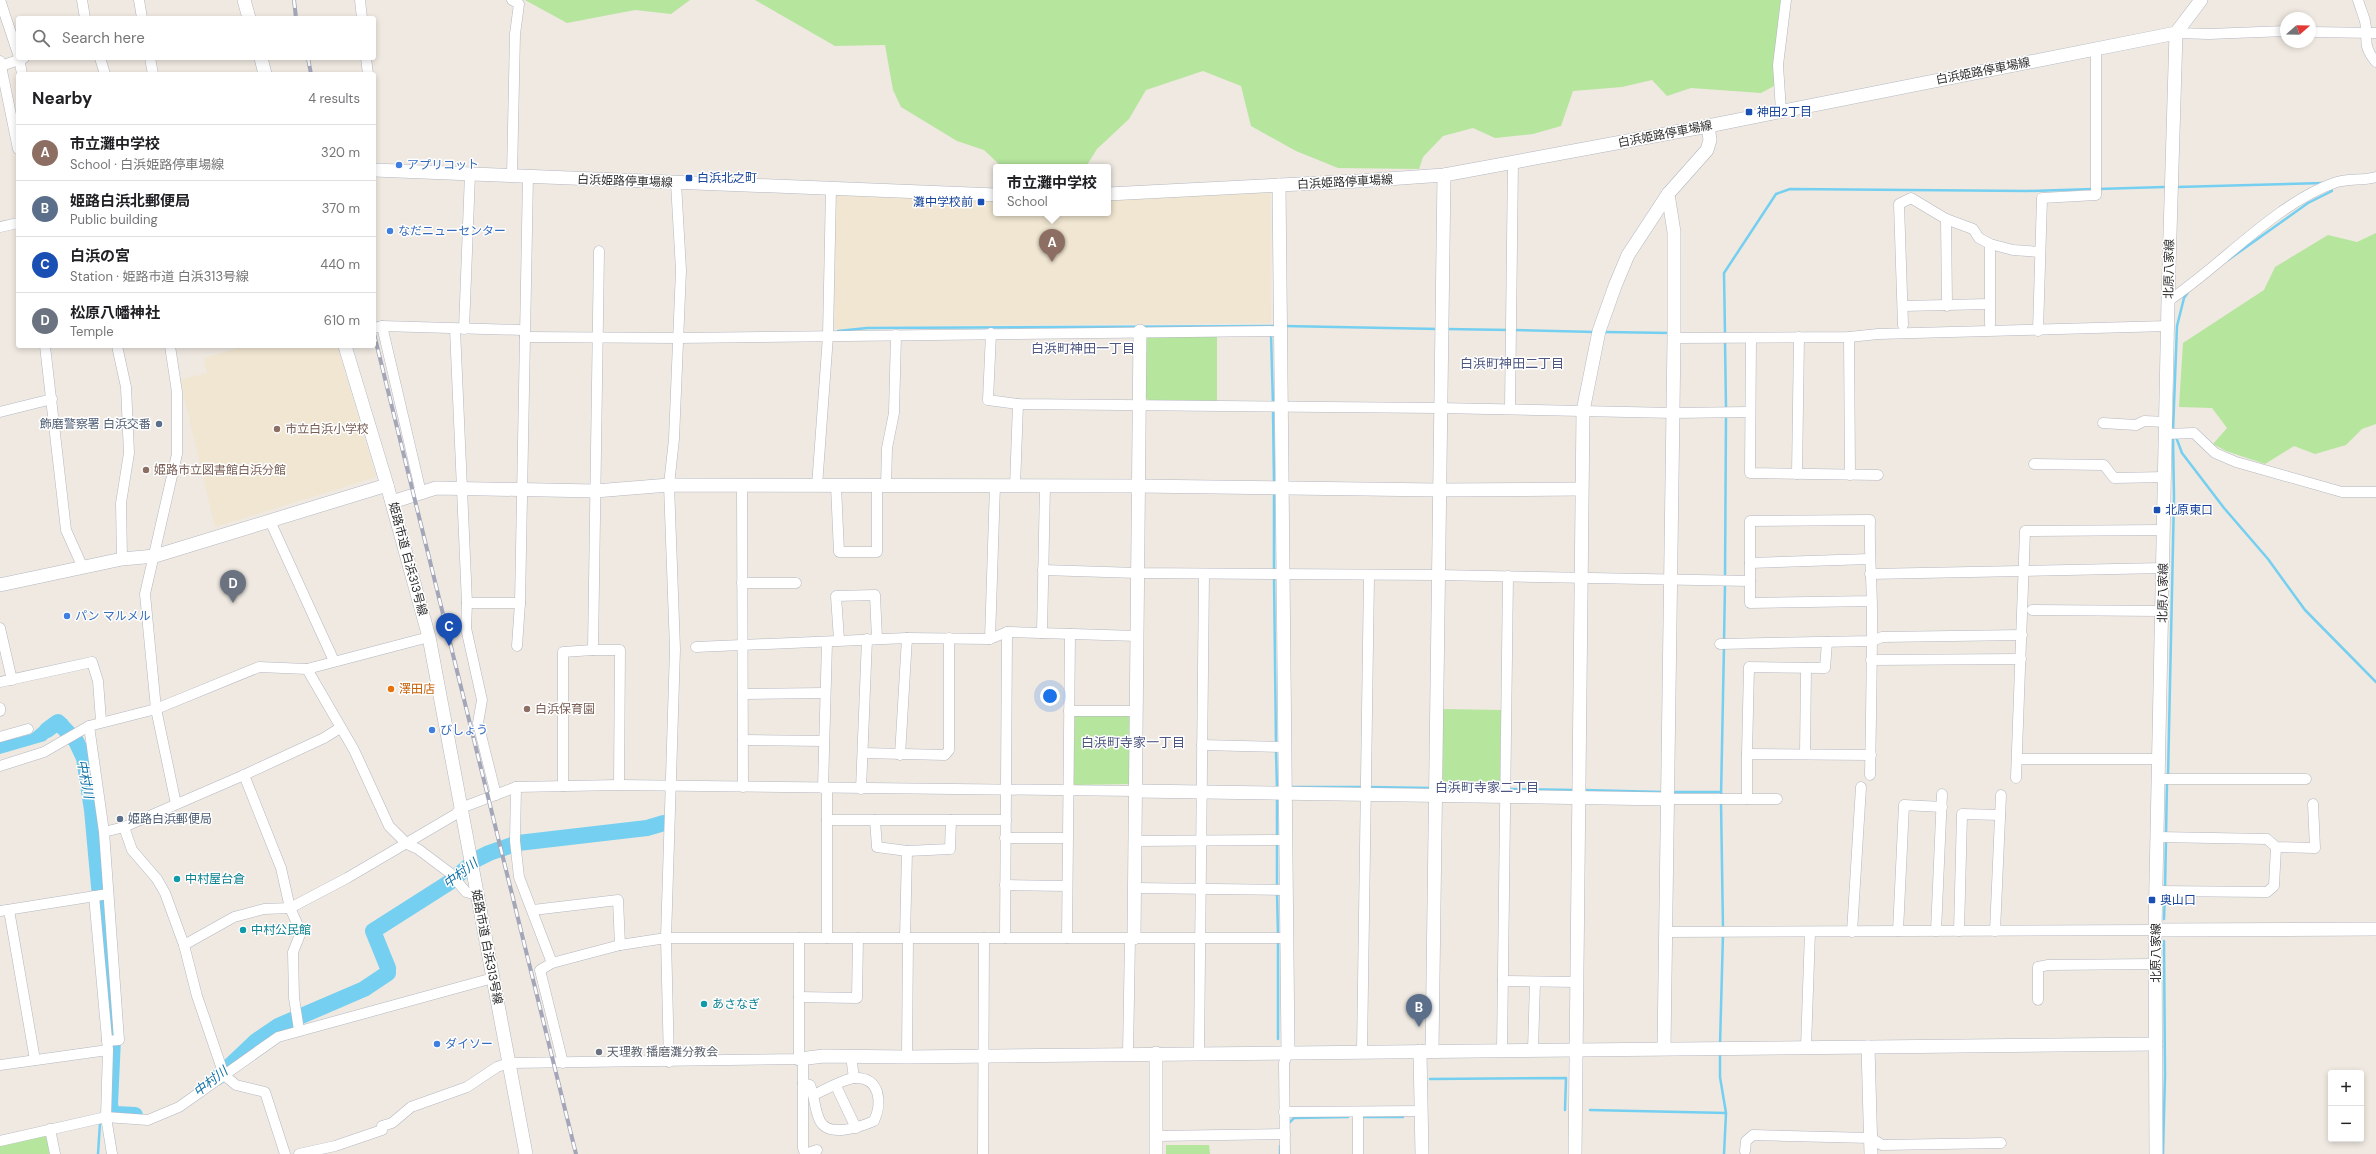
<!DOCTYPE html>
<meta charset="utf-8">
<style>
:root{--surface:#fff;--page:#f2f2f2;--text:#202124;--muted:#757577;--line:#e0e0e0;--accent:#7c3aed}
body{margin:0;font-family:"DM Sans","Noto Sans JP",sans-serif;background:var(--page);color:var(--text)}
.controls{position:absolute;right:12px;bottom:12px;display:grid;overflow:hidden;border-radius:4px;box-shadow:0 2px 6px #0003}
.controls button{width:36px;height:36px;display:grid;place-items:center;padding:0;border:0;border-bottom:1px solid var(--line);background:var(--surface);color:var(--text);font:20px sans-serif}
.compass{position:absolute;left:2280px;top:12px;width:36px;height:36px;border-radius:50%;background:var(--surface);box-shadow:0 2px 6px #0003;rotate:70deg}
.you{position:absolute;left:1050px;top:696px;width:14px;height:14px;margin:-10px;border:3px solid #fff;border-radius:50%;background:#1a73e8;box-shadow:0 0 0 6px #1a73e833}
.badge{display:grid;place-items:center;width:26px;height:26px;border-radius:50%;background:var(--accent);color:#fff;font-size:13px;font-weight:700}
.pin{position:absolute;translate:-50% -33px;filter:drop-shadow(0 1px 2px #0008)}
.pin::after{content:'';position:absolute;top:21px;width:14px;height:12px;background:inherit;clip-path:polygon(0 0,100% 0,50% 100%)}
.popup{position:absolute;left:993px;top:164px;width:118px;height:52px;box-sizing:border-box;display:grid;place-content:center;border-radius:4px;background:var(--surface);filter:drop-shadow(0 1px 3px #0005);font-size:13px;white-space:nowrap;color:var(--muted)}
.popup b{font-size:15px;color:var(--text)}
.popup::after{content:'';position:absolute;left:50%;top:100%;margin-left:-8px;border:8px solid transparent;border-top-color:var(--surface)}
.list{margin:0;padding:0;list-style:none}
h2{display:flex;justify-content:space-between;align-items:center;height:52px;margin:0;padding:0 16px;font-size:17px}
h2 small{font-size:13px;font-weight:400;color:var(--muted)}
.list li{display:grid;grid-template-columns:26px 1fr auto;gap:12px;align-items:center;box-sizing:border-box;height:56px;padding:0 16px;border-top:1px solid var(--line)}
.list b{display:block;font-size:15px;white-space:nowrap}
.list p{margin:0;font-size:13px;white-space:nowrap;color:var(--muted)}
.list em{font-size:13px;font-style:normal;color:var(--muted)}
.icon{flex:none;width:22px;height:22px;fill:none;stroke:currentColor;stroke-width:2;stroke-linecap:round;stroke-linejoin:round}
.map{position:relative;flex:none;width:2376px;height:1154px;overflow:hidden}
.search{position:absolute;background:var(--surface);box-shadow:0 2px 6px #0003;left:16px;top:16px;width:360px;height:44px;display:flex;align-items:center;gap:10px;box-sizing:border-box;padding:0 14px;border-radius:4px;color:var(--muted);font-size:15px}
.panel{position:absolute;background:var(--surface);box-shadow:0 2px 6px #0003;left:16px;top:72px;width:360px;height:276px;border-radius:4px}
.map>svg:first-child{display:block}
.education{fill:#f0e6d1}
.green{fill:#b6e59e}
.water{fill:#75cff0}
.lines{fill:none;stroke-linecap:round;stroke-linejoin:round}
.stream{stroke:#75cff0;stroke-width:2.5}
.river{stroke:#75cff0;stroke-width:16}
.street-casing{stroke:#b4b7c1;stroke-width:11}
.secondary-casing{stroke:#b4b7c1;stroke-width:14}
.street{stroke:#fff;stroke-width:10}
.secondary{stroke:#fff;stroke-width:13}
.rail-casing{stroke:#a3a6b8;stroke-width:4}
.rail{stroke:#fff;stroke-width:2.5;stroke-dasharray:8;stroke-linecap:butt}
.transit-dot{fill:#1a4fb4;stroke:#fff;stroke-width:1.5}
.shop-dot{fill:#3f7fe0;stroke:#fff;stroke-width:1.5}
.service-dot{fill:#5c6f8a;stroke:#fff;stroke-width:1.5}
.education-dot{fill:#8d6e63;stroke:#fff;stroke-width:1.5}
.food-dot{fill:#e8710a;stroke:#fff;stroke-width:1.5}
.culture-dot{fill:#0f9aa8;stroke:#fff;stroke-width:1.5}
.worship-dot{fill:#6b7280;stroke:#fff;stroke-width:1.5}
.labels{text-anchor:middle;stroke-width:3;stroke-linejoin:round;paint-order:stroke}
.street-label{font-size:12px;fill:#2e2e2e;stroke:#fff}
.transit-label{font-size:12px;fill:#164399;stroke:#fff;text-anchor:start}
.shop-label{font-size:12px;fill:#366cbe;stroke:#fff;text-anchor:start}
.service-label{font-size:12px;fill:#4e5e75;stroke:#fff;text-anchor:end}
.education-label{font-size:12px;fill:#785e54;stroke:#fff;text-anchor:start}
.food-label{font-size:12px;fill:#c56008;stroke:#fff;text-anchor:start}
.culture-label{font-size:12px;fill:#0d838f;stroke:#fff;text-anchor:start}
.worship-label{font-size:12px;fill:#5b616d;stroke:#fff;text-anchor:start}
.neighbourhood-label{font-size:13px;fill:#4d5680;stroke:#fff}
.water-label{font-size:13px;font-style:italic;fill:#0d6fa3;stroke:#fff}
</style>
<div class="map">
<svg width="2376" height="1154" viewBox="0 0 2376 1154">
<rect width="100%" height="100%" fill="#efe9e1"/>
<g class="education">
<path d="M1270 192 1271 323 892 326 837 329 833 326 834 196 838 194 996 201V213H1108V199Z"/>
<path d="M245 346H337L376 477 215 527 180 380 207 373 204 358Z"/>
</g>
<g class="green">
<path d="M525 0H690L671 14 635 10 567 23Z"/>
<path d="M755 0H1782C1776 29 1781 57 1774 86L1761 93 1691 88 1667 96 1652 80 1622 87 1573 91 1561 126 1533 134 1495 138 1473 128 1443 136 1423 157 1419 169 1338 168 1296 151 1251 126 1241 86 1203 71 1146 90 1129 119 1097 149 1087 165 1080 167H1002L984 150 957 141 901 107 893 90 885 45 835 46Z"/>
<path d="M2376 233V424L2362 429 2346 445 2315 454 2294 446 2265 464 2226 451 2213 444 2227 428 2212 408 2179 407 2183 343 2264 290 2275 267 2328 235 2357 242Z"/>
<path d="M1151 335 1217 336V401H1149L1145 397 1146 339Z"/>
<path d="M1442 709 1501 710 1500 787H1442Z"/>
<path d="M1075 714H1132L1130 784 1075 785 1073 782Z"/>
<path d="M43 1134 46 1137 51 1154H0V1143Z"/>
<path d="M1166 1145H1209L1210 1154H1166Z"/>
</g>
<path class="water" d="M59 715 68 720 45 741 0 754V742L31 734 50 718Z"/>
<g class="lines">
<g class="stream">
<path d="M2177 187 2324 183"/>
<path d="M2098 189 2164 187"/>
<path d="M2228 260 2308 203 2332 191 2330 188"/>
<path d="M1284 326 1439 329"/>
<path d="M1446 329 1509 330"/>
<path d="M1514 330 1595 332"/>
<path d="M838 331 867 328 1277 326"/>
<path d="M1604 332 1671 333"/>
<path d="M1271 334 1273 405"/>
<path d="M1725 335 1724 273 1776 194 1790 189 2028 191 2093 189"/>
<path d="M1725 340 1726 409"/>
<path d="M1273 410 1274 483"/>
<path d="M2173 431 2177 326 2184 298 2188 292"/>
<path d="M2176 437 2182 453 2224 508 2268 559 2305 610 2376 682"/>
<path d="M1274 492V571"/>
<path d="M1274 576 1276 745"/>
<path d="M1725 579 1726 414"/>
<path d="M1724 641 1725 584"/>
<path d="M1276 750 1277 789"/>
<path d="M2168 777 2174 498 2173 436"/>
<path d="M1290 787H1363"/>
<path d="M1368 787 1431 788"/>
<path d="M1440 788 1503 789"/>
<path d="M1508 789 1575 790"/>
<path d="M1584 790 1663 792"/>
<path d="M1672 792H1721"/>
<path d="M1721 797 1724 646"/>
<path d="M1277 798V837"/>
<path d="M1721 802 1723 929"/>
<path d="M2166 835 2167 782"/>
<path d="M1277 842V887"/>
<path d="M2165 889 2166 840"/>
<path d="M1277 892 1278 935"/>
<path d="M2164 919 2165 894"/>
<path d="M1278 940V1039"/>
<path d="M1720 1045 1723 934"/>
<path d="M1720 1052V1077L1726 1113 1724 1154"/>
<path d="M1430 1079 1566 1078 1565 1110"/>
<path d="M1590 1110 1726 1113"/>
<path d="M1363 1117H1403"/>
<path d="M1290 1122 1294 1118 1348 1117"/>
<path d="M1280 1146V1154"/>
<path d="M98 1154 100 1123"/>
<path d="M2163 1154 2165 1075 2164 941"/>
</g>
<g class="river">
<path d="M47 730 58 722 76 741 84 758 92 810 113 1039 110 1104 111 1111 116 1114 135 1115"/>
<path d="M218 1077 256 1041 278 1026 364 989 388 973V968L373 931 450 882 477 859 489 853 518 843 647 828 664 823"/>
</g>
<g class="street-casing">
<g id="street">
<path d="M0 0 18 54"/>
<path d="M82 0 85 18"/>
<path d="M139 0 142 18"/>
<path d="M360 0 362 18"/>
<path d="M2358 0C2360 7 2363 14 2365 21 2369 40 2361 44 2376 62"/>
<path d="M2310 32 2376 33"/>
<path d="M2176 33 2209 34 2286 31"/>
<path d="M19 58 22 74"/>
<path d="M100 58 105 74"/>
<path d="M150 58 153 74"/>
<path d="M366 58 368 74"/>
<path d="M0 61 18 149"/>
<path d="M1 66 24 58"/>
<path d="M1781 111 1778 65 1786 0"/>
<path d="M512 175 515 34 519 4 512 0"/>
<path d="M1946 219 1947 306"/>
<path d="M0 227 18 223"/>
<path d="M1990 244V324"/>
<path d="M599 251 593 650H620L619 785"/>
<path d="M2168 301C2221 266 2275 204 2334 183 2347 178 2363 181 2376 177"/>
<path d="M1903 306 1989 304"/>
<path d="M1903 325 1899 204 1911 198 1946 219 1973 229 1979 238 1990 244 2013 250 2040 252"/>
<path d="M382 326 421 493"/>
<path d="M374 328 382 326 523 330"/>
<path d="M455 329 467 603 466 628 482 700 478 723 496 795"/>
<path d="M464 329 470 174"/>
<path d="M2038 331 2042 198 2096 195V49"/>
<path d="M991 333 988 400 1018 404 1439 408 1673 413 1749 412"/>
<path d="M525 337 678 338 1281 331"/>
<path d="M1849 337 1850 475"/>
<path d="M1674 338 1849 337 1878 334 2168 326"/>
<path d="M1751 338 1750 473 1878 475"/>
<path d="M45 346 66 530 83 568"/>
<path d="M117 346 126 387 129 453 121 503 122 559"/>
<path d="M170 346 177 392V454L145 594 156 709 176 804"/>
<path d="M1510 409 1513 161"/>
<path d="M0 412 52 399"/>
<path d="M2103 423 2136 425 2144 421 2166 422"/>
<path d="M2166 434 2194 433 2215 453 2236 462 2342 492H2376"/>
<path d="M2034 464 2104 465 2114 478 2165 477"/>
<path d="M1797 474 1799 337"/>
<path d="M742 485 743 787"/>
<path d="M817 486 828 336 831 188"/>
<path d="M836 486 839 552H877V486"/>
<path d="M886 486 887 448 894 413 896 335"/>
<path d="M1015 486 1018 404"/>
<path d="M270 521 334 661"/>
<path d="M1750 563 1869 559"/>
<path d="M1043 570 1137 573 1438 575 1750 581"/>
<path d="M1870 574 2163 568"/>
<path d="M742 583H796"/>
<path d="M467 603H520"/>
<path d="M2032 610 2162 611"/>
<path d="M0 628 12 680"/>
<path d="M1042 633 1045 486"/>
<path d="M990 639 995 485"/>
<path d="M839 640 836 596 875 595 877 639"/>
<path d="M1720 644 1872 641 1882 637 2022 635"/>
<path d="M517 646 520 603 528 176"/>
<path d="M696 647 907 638 990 639 1007 632 1137 636"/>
<path d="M1871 660 2021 659"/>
<path d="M307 669 354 750 389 826 407 844 418 849 450 873 466 892 477 895"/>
<path d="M0 682 92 662 98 681 101 721"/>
<path d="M743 694 825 693"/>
<path d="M0 708V711"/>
<path d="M1069 711H1137"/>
<path d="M89 726 104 832 119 1040 107 1041"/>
<path d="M0 737 28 729"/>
<path d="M743 740 824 741"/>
<path d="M1202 745 1285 747"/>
<path d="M863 753 945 755 949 750V638"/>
<path d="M1747 754 1749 667 1825 668 1827 642"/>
<path d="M1805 754 1806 668"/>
<path d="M900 755 907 638"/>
<path d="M2018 759H2159"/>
<path d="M0 766 44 752 89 726 156 709 259 667 307 669 429 637"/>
<path d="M244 775 281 868 290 908 301 932 293 952 294 998 299 1030"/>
<path d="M1870 775C1871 721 1872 667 1872 614 1872 582 1869 551 1870 520L1750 521V603L1872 601"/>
<path d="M2016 778 2025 531 2164 530"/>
<path d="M2159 779H2306"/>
<path d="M563 786V652L593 650"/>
<path d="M516 787 515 841 519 877 552 963 620 945 666 938H1287"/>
<path d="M823 788 827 642"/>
<path d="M827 789V938"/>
<path d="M861 789 867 639"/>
<path d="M1668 799H1777"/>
<path d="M1747 799V754L1871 755"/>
<path d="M827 820H1006"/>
<path d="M875 820 877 847 907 851 950 849 951 820"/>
<path d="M124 827 132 850 157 879 165 893 184 945 197 996 224 1075 236 1085 265 1092 285 1154"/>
<path d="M104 832 124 827 244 775 324 738 340 728"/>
<path d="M2158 837 2267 839 2276 847 2315 848 2313 804"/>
<path d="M1005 838H1067"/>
<path d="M1135 841 1286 840"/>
<path d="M1005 885 1067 886"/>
<path d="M1135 888 1286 890"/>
<path d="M2156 891 2267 892 2274 886 2276 847"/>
<path d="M94 896 108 1050 106 1117 112 1154"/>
<path d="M9 910 35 1060"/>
<path d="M533 910 618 900 620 945"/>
<path d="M0 911 108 894"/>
<path d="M1898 931 1904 805 1942 807"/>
<path d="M1936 931 1942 794"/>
<path d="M1959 931 1962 814 2000 815"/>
<path d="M1995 931 2001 795"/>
<path d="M1666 932 2155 930"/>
<path d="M1852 932 1861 787"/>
<path d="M905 938 907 851"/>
<path d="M1005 938 1007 632"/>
<path d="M1067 938 1070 634"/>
<path d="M184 945 234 917 264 909 290 908 347 878 456 814 461 808 516 787 619 785 1136 791"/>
<path d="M552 963 540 970 563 1063"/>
<path d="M1503 981 1576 982"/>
<path d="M799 997 857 998 858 938"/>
<path d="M2038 1000V967L2048 965 2155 964"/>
<path d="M1806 1047 1810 932"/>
<path d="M1502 1050 1508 576"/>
<path d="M1533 1050 1535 982"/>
<path d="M1362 1052 1369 576"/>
<path d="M1199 1053 1204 574"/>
<path d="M1128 1054 1130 938"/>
<path d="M851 1056 854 1078"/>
<path d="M907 1057 908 938"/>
<path d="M803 1058V1148L805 1154"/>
<path d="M669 1062 666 938 675 649 669 485 674 439 681 270 676 183"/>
<path d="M0 1065 108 1050"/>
<path d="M803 1083 810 1085C815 1097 814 1109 820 1121 829 1138 860 1127 874 1121 882 1104 881 1076 854 1078 844 1079 824 1090 814 1095"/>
<path d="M836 1086 856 1128"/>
<path d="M1284 1112 1422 1111"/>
<path d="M50 1129 55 1154"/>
<path d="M1156 1136 1285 1134"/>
<path d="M0 1141 106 1117 148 1120 179 1107 278 1037 493 978"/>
<path d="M1745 1151 1746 1141 1753 1135 1871 1138 1882 1145 2001 1143"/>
<path d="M299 1154 335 1146 382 1130V1126L392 1123 411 1107 467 1087 497 1067 509 1063 799 1059V938"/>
<path d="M805 1154 817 1150"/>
<path d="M983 1154 984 938"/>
<path d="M1285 1154 1284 1063 1288 1052"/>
<path d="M1358 1154V1112"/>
</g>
</g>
<g class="secondary-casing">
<g id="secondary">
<path d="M244 0 249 18"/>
<path d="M261 58 265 74"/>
<path d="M374 170 996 195"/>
<path d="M1279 185 1288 1052"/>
<path d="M1108 194 1358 181 1444 175 1708 126 2176 33 2201 0"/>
<path d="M345 346 387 485 429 637 526 1154"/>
<path d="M392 502 436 488 595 491 669 485 1137 486 1438 490 1581 489"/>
<path d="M0 585 122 559 155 556 387 485"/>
<path d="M1136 791 1668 799"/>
<path d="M2155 930 2376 929"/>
<path d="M1134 938 1140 331"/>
<path d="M1868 1047 1871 1154"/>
<path d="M1664 1048 1674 338V232L1668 194"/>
<path d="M1420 1051 1422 1154"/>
<path d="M1432 1051 1444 175"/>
<path d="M1156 1053V1154"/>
<path d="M799 1059 824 1056 907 1057 2156 1044"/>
<path d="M1575 1154 1583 411 1599 331 1615 286 1628 255 1668 194 1707 150 1710 140 1708 126"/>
<path d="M2156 1154 2155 930 2168 301 2176 33"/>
</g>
</g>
<use href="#street" class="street"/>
<use href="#secondary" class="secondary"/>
<g class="rail-casing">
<g id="rail">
<path d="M294 0 296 18"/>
<path d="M308 58 311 74"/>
<path d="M374 334 576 1154"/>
</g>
</g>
<use href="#rail" class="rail"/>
</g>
<g class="transit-dot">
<rect x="1745" y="108" width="8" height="8" rx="2"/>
<rect x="685" y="174" width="8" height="8" rx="2"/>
<rect x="977" y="198" width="8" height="8" rx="2"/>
<rect x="2153" y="506" width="8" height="8" rx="2"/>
<rect x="2148" y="896" width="8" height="8" rx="2"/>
</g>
<g class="shop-dot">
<circle cx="399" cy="165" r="4"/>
<circle cx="390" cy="231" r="4"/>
<circle cx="67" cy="616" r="4"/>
<circle cx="432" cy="730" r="4"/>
<circle cx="437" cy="1044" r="4"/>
</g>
<g class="service-dot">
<circle cx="159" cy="424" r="4"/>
<circle cx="120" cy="819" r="4"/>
</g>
<g class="education-dot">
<circle cx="277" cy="429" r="4"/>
<circle cx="146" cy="470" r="4"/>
<circle cx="527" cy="709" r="4"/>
</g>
<circle class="food-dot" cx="391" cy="689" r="4"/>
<g class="culture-dot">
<circle cx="177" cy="879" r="4"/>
<circle cx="243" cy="930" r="4"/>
<circle cx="704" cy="1004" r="4"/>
</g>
<circle class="worship-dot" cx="599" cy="1052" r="4"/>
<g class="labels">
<g class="street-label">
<text transform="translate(1983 71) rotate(-11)" y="4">白浜姫路停車場線</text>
<text transform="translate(1665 134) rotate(-11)" y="4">白浜姫路停車場線</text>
<text transform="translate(625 181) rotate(2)" y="4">白浜姫路停車場線</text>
<text transform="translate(1345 182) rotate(-3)" y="4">白浜姫路停車場線</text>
<text transform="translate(2169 269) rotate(-89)" y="4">北原八家線</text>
<text transform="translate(408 559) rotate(75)" y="4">姫路市道 白浜313号線</text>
<text transform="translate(2163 593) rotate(-89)" y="4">北原八家線</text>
<text transform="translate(487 947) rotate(79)" y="4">姫路市道 白浜313号線</text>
<text transform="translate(2156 953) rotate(-90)" y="4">北原八家線</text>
</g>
<g class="transit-label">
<text x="1757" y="116">神田2丁目</text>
<text x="697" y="182">白浜北之町</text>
<text x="973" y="206" text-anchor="end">灘中学校前</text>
<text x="2165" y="514">北原東口</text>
<text x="2160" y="904">奥山口</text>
</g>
<g class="shop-label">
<text x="407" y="169">アプリコット</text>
<text x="398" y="235">なだニューセンター</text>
<text x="75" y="620">パン マルメル</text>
<text x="440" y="734">びしょう</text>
<text x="445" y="1048">ダイソー</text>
</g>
<g class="service-label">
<text x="151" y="428">飾磨警察署 白浜交番</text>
<text x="128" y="823" text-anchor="start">姫路白浜郵便局</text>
</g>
<g class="education-label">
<text x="285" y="433">市立白浜小学校</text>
<text x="154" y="474">姫路市立図書館白浜分館</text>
<text x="535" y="713">白浜保育園</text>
</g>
<g class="food-label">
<text x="399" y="693">澤田店</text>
</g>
<g class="culture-label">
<text x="185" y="883">中村屋台倉</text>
<text x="251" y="934">中村公民館</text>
<text x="712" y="1008">あさなぎ</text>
</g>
<g class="worship-label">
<text x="607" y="1056">天理教 播磨灘分教会</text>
</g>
<g class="neighbourhood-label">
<text x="1083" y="353">白浜町神田一丁目</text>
<text x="1512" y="368">白浜町神田二丁目</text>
<text x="1133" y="747">白浜町寺家一丁目</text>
<text x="1487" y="792">白浜町寺家二丁目</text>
</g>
<g class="water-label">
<text transform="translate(86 779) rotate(79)" y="5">中村川</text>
<text transform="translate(460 873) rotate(-37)" y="5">中村川</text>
<text transform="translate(210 1081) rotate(-38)" y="5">中村川</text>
</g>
</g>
</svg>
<div class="controls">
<button>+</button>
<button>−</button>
</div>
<svg class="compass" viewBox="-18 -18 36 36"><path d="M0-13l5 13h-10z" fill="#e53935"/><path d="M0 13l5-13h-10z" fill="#757577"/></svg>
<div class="you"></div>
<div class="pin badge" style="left:1052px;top:262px;background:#8d6e63">A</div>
<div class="popup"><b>市立灘中学校</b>School</div>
<div class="pin badge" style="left:1419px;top:1027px;background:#5c6f8a">B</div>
<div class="pin badge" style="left:449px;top:646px;background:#1a4fb4">C</div>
<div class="pin badge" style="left:233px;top:603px;background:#6b7280">D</div>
<div class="search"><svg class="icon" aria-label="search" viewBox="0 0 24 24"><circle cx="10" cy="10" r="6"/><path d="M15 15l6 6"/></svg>Search here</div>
<section class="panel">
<h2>Nearby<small>4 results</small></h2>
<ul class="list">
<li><span class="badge" style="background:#8d6e63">A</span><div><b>市立灘中学校</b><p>School · 白浜姫路停車場線</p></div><em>320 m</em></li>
<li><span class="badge" style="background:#5c6f8a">B</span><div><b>姫路白浜北郵便局</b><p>Public building</p></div><em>370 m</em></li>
<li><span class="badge" style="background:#1a4fb4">C</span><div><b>白浜の宮</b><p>Station · 姫路市道 白浜313号線</p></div><em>440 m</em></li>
<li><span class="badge" style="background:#6b7280">D</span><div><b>松原八幡神社</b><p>Temple</p></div><em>610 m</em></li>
</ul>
</section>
</div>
